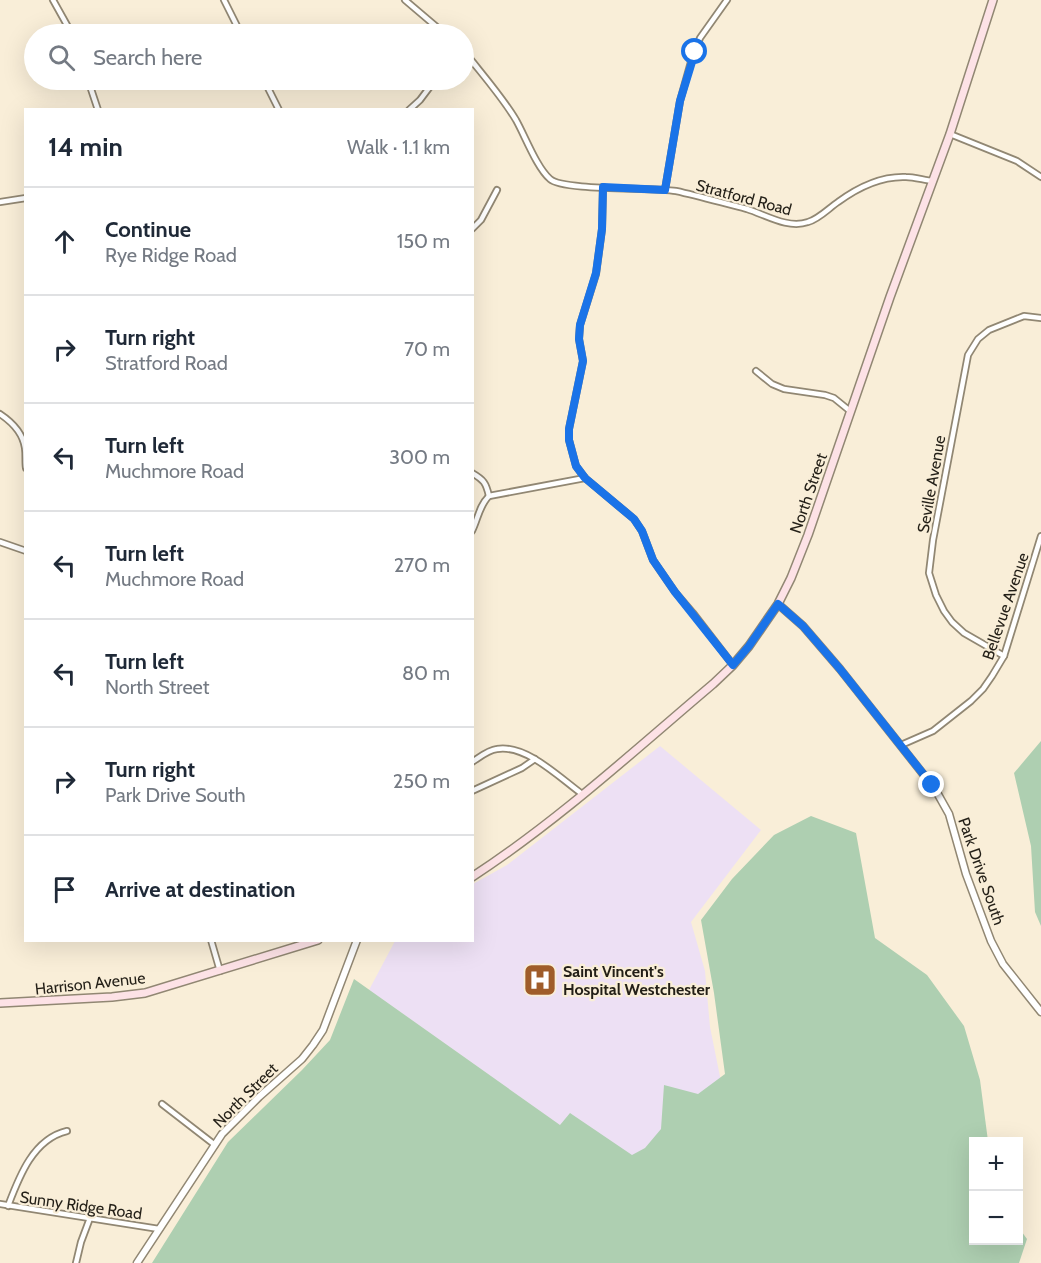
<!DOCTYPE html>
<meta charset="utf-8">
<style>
:root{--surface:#fff;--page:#f6f6f7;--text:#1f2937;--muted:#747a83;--line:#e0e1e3}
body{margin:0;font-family:Cabin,sans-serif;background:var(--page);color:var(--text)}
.controls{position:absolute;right:18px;bottom:18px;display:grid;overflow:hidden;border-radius:0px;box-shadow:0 6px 24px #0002}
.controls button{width:54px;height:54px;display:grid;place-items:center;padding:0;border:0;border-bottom:2px solid var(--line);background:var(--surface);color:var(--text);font:30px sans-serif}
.stop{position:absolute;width:18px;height:18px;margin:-14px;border:4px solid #1a73e8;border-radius:50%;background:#fff}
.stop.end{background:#1a73e8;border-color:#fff;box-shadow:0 2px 6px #0008}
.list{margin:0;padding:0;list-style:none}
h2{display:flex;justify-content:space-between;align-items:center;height:78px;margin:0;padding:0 24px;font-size:26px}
h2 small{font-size:20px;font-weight:400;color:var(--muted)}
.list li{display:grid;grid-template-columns:39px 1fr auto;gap:18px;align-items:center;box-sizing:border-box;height:108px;padding:0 24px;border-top:2px solid var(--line)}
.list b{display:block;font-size:22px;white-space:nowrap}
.list p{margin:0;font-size:20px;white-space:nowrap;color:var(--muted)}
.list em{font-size:20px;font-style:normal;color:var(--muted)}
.icon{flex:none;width:33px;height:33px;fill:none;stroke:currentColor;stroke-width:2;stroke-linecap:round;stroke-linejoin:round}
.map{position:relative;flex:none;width:1041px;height:1263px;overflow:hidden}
.search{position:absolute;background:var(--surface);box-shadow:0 6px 24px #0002;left:24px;top:24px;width:450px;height:66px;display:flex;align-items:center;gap:15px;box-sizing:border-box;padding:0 21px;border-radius:33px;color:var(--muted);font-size:22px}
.panel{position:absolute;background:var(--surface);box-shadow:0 6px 24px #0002;left:24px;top:108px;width:450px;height:834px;border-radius:0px}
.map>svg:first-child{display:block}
.medical{fill:#ede0f4}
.green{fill:#aecfb1}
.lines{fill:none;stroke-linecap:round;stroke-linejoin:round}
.minor-casing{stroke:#918773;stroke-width:8}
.tertiary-casing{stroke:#918773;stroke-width:9}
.secondary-casing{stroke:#918773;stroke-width:10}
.minor{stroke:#fff;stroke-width:4.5}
.tertiary{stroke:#fff;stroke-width:6}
.secondary{stroke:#fde2e6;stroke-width:7}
.route{stroke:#1a73e8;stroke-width:8}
.labels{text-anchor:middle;stroke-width:4.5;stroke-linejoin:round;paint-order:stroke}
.street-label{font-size:16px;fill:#231f17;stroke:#f9eed8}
.poi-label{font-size:16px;font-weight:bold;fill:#231f17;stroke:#f9eed8;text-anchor:start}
</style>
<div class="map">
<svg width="1041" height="1263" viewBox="0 0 1041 1263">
<rect width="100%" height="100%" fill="#f9eed8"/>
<path class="medical" d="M660 746 761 830 691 922 705 971 710 1027 737 1161 700 1225 369 990 395 941 472 940 473 884 507 865Z"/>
<g class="green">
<path d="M1041 741V926L1035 912 1031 846 1014 773Z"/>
<path d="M811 816 856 833 875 938 927 975 964 1026 980 1080 988 1141 974 1142V1240H1018L1019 1228 1027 1239 1019 1263H152L228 1142 302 1070 330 1040 354 979 560 1125 570 1113 632 1155 645 1148 661 1129 664 1085 698 1094 725 1074 714 993 701 920 732 879 774 835Z"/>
</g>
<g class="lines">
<g class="minor-casing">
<g id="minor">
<path d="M53 0 72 34"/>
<path d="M224 0 241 34"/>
<path d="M405 0 445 34"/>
<path d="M464 51C481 73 501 95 516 120 525 136 537 168 550 179 563 191 651 187 676 191 699 196 723 203 747 209 766 215 788 229 808 222 819 219 829 208 838 202 857 188 882 176 906 177 914 177 924 180 933 181"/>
<path d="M88 80 98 110"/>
<path d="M264 80 279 110"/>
<path d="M409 110 420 100 435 80"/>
<path d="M950 134 1017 161 1041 177"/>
<path d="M603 187 602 229 596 274 580 325 579 339 583 361 569 429V440L576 466 585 478 634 519 642 531 653 560 675 592 693 613 733 665"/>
<path d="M665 190 680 101 692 58 700 38 727 0"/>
<path d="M0 202 26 198"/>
<path d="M472 229 481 220 497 190"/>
<path d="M756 371 772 384 784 389 825 395 834 398 850 411"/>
<path d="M0 414C12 422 23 434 25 448 26 455 25 462 26 468"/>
<path d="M472 473C484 480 486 483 489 496"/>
<path d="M472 531C478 519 479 506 489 496L585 478"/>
<path d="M0 542 26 551"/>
<path d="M1004 656 964 633 952 622 944 611 936 595 929 573 933 540 968 355 978 339 989 330 1024 316 1041 318"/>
<path d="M901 745 933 731 971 701 983 689 992 676 1004 656 1041 536"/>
<path d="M472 762C480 757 488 750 497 749 526 744 560 778 582 794"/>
<path d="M472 791 522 768 535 759"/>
<path d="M211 940 220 971"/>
<path d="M162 1104 215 1145"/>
<path d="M0 1204 159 1229"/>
<path d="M8 1206C19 1177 33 1139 67 1131"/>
<path d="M76 1263 81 1242 90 1218"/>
</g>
</g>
<g class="tertiary-casing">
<g id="tertiary">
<path d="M778 604 803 626 840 669 935 789 949 814 966 874 991 941 1003 964 1041 1012"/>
<path d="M137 1263 222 1134 259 1097 302 1059 313 1045 323 1030 357 940"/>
</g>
</g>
<g class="secondary-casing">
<g id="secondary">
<path d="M472 877C558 821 635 750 713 684L733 665 749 646 778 604 791 578 808 535 890 297 950 134 993 0"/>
<path d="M0 1003 112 997 145 993 318 940"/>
</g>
</g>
<use href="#minor" class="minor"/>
<use href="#tertiary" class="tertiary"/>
<use href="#secondary" class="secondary"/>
</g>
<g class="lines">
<path class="route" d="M695 52 680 101 665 190 603 187 602 229 596 273 580 325 579 339 583 361 569 429V440L576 466 585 478 634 519 642 531 653 560 675 592 733 665 749 646 778 604 803 626 840 669 932 785"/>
</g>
<defs>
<g id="hospital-square" transform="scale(1.725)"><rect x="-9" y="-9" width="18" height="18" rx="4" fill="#9f5c2a" stroke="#f9eed8"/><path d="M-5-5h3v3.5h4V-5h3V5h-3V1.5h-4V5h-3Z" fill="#fff"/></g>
</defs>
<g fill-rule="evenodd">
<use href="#hospital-square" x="540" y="980"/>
</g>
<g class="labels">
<g class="street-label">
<text transform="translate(744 197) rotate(15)" y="6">Stratford Road</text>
<text transform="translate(931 484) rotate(-80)" y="6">Seville Avenue</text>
<text transform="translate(808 493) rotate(-71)" y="6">North Street</text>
<text transform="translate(1005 606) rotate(-71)" y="6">Bellevue Avenue</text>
<text transform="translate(982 871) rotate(71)" y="6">Park Drive South</text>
<text transform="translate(90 983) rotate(-6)" y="6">Harrison Avenue</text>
<text transform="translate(245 1095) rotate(-45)" y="6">North Street</text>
<text transform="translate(81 1205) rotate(8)" y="6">Sunny Ridge Road</text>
</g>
<g class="poi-label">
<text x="563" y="977">Saint Vincent's<tspan x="563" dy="18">Hospital Westchester</tspan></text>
</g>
</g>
</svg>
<div class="controls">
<button>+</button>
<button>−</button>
</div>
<div class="stop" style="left:695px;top:52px"></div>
<div class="stop end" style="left:932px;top:785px"></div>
<div class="search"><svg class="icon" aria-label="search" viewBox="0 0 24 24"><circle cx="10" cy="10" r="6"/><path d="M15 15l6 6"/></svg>Search here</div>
<section class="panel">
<h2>14 min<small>Walk · 1.1 km</small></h2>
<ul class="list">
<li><svg class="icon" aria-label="ahead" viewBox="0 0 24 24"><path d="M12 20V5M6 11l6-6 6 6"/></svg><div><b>Continue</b><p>Rye Ridge Road</p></div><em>150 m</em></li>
<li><svg class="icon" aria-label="right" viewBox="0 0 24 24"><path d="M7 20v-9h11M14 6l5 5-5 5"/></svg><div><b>Turn right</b><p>Stratford Road</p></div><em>70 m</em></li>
<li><svg class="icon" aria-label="left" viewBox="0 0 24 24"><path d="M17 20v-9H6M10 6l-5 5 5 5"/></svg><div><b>Turn left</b><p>Muchmore Road</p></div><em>300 m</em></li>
<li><svg class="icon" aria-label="left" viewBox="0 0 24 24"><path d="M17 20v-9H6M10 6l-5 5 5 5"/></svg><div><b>Turn left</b><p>Muchmore Road</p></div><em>270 m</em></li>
<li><svg class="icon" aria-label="left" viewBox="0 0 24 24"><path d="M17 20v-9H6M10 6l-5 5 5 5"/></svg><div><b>Turn left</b><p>North Street</p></div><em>80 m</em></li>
<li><svg class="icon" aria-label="right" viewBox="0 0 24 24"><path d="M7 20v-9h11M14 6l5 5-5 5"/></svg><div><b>Turn right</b><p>Park Drive South</p></div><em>250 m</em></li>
<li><svg class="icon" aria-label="arrive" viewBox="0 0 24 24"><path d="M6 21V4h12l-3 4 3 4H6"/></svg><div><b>Arrive at destination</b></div></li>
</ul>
</section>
</div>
